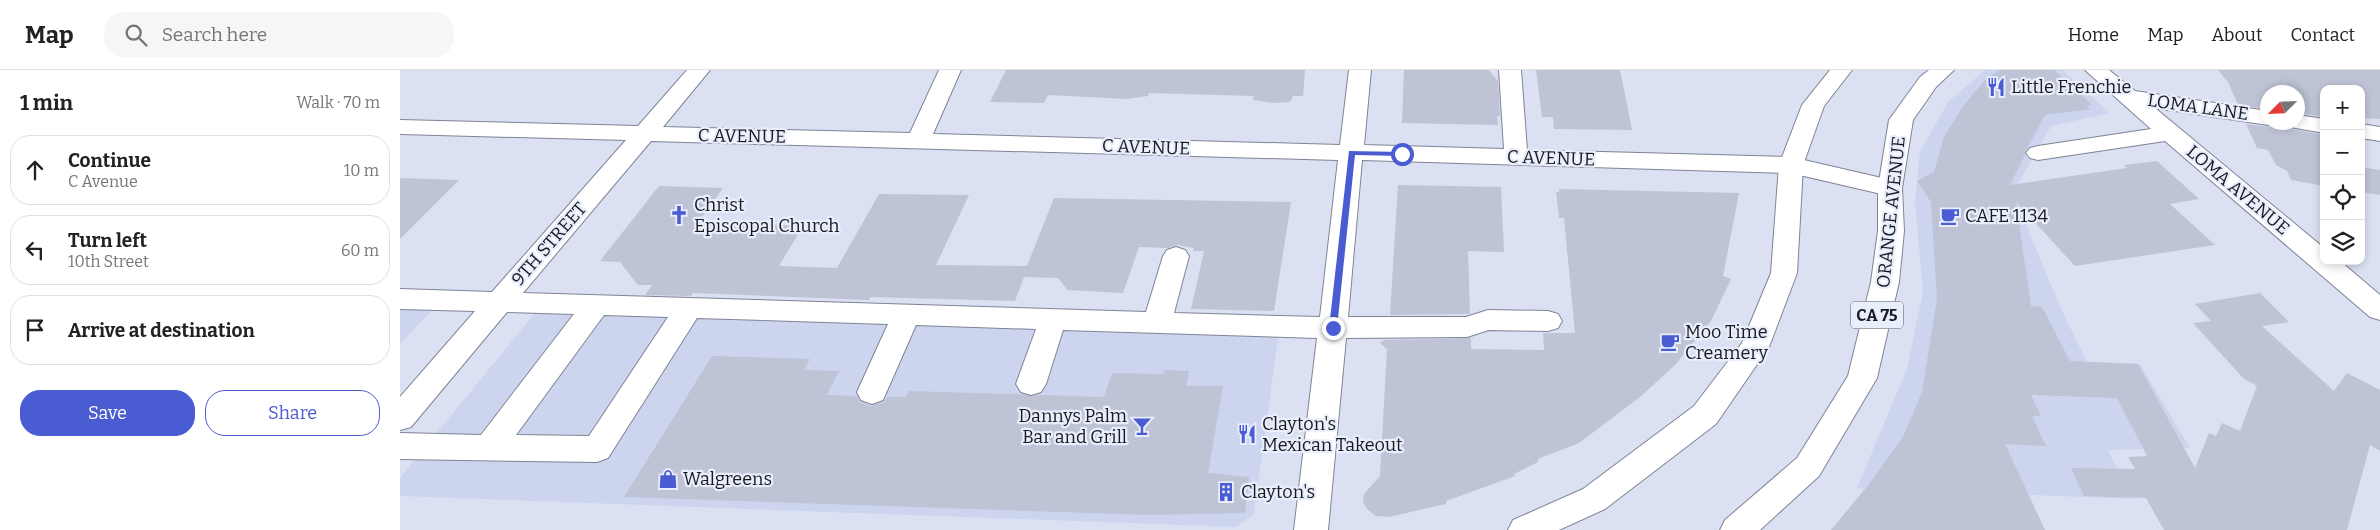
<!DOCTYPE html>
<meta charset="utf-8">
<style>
:root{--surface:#fff;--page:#f6f6f6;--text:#222;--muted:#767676;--line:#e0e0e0;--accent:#4a5cd1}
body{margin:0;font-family:Bitter,serif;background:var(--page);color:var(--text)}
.controls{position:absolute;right:15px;top:15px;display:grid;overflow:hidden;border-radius:10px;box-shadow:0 2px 8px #0003}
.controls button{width:45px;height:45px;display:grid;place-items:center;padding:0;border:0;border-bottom:1px solid var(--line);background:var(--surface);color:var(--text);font:25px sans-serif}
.compass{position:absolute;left:1860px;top:15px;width:45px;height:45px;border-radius:50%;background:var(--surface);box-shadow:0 2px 8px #0003;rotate:246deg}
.stop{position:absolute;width:15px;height:15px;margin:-11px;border:4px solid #4a5cd1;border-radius:50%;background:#fff}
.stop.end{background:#4a5cd1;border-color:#fff;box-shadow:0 1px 5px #0008}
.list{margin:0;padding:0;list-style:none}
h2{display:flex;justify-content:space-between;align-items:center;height:65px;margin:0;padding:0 20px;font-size:21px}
h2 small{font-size:16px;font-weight:400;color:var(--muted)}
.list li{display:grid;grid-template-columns:32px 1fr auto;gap:15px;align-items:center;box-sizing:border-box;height:70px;margin:0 10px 10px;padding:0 10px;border:1px solid var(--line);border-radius:20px}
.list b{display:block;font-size:19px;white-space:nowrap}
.list p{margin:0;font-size:16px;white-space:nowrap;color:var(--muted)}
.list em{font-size:16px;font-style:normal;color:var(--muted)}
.actions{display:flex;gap:10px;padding:15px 20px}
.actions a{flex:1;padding:11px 0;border:1px solid var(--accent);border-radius:20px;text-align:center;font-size:18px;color:var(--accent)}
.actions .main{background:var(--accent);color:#fff}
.icon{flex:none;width:28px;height:28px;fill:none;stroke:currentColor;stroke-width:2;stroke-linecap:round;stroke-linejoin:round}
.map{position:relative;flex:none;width:1980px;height:460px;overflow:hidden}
header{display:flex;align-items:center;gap:30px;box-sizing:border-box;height:70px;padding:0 25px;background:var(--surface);border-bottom:1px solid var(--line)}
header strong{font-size:24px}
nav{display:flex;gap:28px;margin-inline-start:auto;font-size:18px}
.search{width:350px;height:45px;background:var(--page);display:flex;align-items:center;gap:12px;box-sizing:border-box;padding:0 18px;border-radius:20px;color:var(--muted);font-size:19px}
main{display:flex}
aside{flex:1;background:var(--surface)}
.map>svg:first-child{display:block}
.built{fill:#cdd5ee}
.building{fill:#bec3d5}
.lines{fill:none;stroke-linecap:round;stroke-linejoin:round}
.minor-casing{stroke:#7f8495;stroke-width:2}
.highway-casing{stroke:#7f8495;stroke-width:2}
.minor{fill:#fff;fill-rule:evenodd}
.highway{fill:#fff;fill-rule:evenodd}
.route{fill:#4a5cd1}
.labels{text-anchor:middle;stroke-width:4.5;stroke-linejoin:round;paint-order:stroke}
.shield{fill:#e9eefc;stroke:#575a62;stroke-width:1}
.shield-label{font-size:16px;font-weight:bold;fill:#181a20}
.poi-label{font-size:18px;fill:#181a20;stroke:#e9eefc;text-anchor:start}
.street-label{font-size:18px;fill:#181a20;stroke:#e9eefc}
</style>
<header>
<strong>Map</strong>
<div class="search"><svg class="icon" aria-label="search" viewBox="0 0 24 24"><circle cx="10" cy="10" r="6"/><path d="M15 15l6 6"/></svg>Search here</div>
<nav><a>Home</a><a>Map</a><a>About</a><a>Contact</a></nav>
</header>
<main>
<aside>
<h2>1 min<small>Walk · 70 m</small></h2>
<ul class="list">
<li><svg class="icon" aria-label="ahead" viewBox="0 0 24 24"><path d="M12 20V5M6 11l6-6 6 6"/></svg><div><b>Continue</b><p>C Avenue</p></div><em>10 m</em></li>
<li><svg class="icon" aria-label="left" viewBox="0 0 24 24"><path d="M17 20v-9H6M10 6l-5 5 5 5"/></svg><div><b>Turn left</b><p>10th Street</p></div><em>60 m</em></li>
<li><svg class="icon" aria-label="arrive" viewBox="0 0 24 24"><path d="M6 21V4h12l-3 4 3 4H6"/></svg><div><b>Arrive at destination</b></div></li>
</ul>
<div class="actions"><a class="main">Save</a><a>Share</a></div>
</aside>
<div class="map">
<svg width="1980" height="460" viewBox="0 0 1980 460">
<rect width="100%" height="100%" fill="#dbe0f2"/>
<g class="built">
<path d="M1585 0H1662L1710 43 1651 56 1613 123 1661 239 1687 292 1740 294 1790 378 1708 380 1732 429 1457 418 1507 299 1523 222 1515 132 1520 82 1548 32Z"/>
<path d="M0 236 35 237 0 274Z"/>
<path d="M139 238 879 261 854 444 836 457 0 426V408Z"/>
</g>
<g class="building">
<path d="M606 0H905L903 26H893L890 32 873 33 853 30 854 26 749 23 748 26 727 29 648 25 644 33 590 32Z"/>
<path d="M1004 0H1089L1098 11 1100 46H1097L1098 55 1002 53Z"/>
<path d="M1136 0H1220L1232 60 1154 59 1153 47H1142Z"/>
<path d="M1600 0H1654L1692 35 1686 36 1690 39 1645 45 1625 82V85L1610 115 1727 98 1724 95 1757 91 1799 129 1770 134 1815 175 1675 196 1616 132 1631 236 1642 237 1670 291 1738 294 1795 398 1809 363 1816 366 1822 353 1840 361 1857 316 1844 309 1793 253 1811 251 1795 234 1860 223 1889 252 1862 256 1934 321 1947 303 1980 320V381L1970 375 1947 460H1764L1746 428 1684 426 1671 398 1735 399 1728 387 1747 386 1717 328 1631 325 1641 346H1632L1646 376 1605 374 1645 460H1431L1469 414 1503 367 1522 322 1537 229 1531 132 1517 111 1534 102 1544 67 1563 36 1585 10Z"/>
<path d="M1818 0H1980V49L1961 48V19H1924V47L1898 43V22H1868V39L1838 35 1828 12Z"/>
<path d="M1878 52H1885L1890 59 1924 65V116L1891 110 1887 101 1876 95 1868 80 1857 78 1846 54 1868 57Z"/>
<path d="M1961 97 1980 100V125L1961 122Z"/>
<path d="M0 108 59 110 0 169Z"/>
<path d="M998 115 1101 117 1104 182 1068 181 1070 244 990 245Z"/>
<path d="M259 116 323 118 299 151 403 156 379 196 437 198 479 124 569 125 536 195 627 196 654 128 891 132 874 241 791 239 804 181H793L794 178 777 175 768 178 739 177 723 223 668 220 658 208 624 207 615 231 471 227 469 230 293 223 291 226 245 225 252 215H238L220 192 200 191Z"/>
<path d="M1159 119 1339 123 1323 206 1331 209 1311 251 1275 295 1240 327 1179 373 1138 389V392L1114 404 1115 406 1046 431V434L989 447 976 446 968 440 963 432 964 424 980 406 987 279 980 273 984 270 1071 268V279L1144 280 1143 263H1175L1164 148H1159L1156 122H1159Z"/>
<path d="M312 286 410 289 404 300 439 301 427 325 457 326 460 332 471 336 484 332 487 327H505L509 321 704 327 712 303 764 304 765 300 789 301 786 316H823L808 403 849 407 845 443 749 445 224 427Z"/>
</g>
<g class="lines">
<g class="minor-casing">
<g id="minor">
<path d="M287 0H310L263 57 510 63 539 0H561L533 64 940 75 949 0H971L964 75 1104 79 1099 0H1121L1127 80 1391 87 1499 112 1502 118 1499 124 1490 126 1391 103 962 90 948 247H1066L1088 240 1148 241 1158 244 1162 251 1158 258 1148 261 1089 260 1067 267 946 268 928 460H894L917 268 663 260 646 314 641 322 631 325 621 322 616 314 636 259 516 255 483 330 472 334 461 330 457 322 488 254 297 248 208 388 197 392 0 389V363L81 365 174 244 107 242 11 357 0 360V327L75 241 0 239V219L92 222 226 70 0 64V50L238 56ZM251 71 938 90 920 247 774 243 789 186 785 180 776 177 767 180 763 186 746 242 123 223ZM204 245 268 247 189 366 116 365Z"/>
<path d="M1685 0H1709L1735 21 1868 41V52L1876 53 1868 55 1755 38 1924 178V191H1940L1980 225V250L1970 247 1765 71 1638 90 1630 88 1626 83 1630 78 1638 76 1751 59Z"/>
<path d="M1898 45 1924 49V63L1890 57 1887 52H1898Z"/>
<path d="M1961 54 1980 57V71L1961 68Z"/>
</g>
</g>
<g class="highway-casing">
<g id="highway">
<path d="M1430 0H1452L1424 36 1403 95 1397 203 1369 277 1316 354 1205 439 1159 460H1108L1113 450 1183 419 1294 336 1342 273 1371 203 1379 95 1402 35Z"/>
<path d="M1529 0H1554L1536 17 1513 50 1502 118 1504 161 1499 212 1477 308 1419 406 1360 460H1320L1325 450 1397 388 1448 306 1471 212 1478 161V118L1489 50 1520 7Z"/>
</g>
</g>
<use href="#minor" class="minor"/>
<use href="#highway" class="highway"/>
</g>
<path class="route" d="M949 81 1002 82 1005 84 1002 86 955 85 937 258 933 261 929 258Z"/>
<defs>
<g id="restaurant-bare" transform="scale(1.5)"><path d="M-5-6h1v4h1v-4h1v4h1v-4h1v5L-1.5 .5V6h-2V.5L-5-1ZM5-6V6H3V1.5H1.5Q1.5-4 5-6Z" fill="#4a5cd1" stroke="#e9eefc" stroke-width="2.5" paint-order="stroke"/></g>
<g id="church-bare" transform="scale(1.5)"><path d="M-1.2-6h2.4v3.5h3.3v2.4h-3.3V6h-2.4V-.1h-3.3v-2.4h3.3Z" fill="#4a5cd1" stroke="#e9eefc" stroke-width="2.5" paint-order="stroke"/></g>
<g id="cafe-bare" transform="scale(1.5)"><path d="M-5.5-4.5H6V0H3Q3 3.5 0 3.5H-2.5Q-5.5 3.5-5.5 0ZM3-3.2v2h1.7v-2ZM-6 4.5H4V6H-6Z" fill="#4a5cd1" stroke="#e9eefc" stroke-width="2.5" paint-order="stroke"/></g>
<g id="bar-bare" transform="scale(1.5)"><path d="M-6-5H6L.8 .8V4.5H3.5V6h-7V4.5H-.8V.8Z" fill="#4a5cd1" stroke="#e9eefc" stroke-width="2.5" paint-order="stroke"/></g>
<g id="shop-bare" transform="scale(1.5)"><path d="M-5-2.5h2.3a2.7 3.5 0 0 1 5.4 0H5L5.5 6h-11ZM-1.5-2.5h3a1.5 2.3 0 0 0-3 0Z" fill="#4a5cd1" stroke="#e9eefc" stroke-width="2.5" paint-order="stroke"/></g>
<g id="building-bare" transform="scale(1.5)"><path d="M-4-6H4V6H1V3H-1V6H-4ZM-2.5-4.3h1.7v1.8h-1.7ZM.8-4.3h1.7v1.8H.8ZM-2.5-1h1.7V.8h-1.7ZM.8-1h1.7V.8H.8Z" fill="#4a5cd1" stroke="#e9eefc" stroke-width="2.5" paint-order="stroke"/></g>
</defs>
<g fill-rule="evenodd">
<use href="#restaurant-bare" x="1596" y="17"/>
<use href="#church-bare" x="279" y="145"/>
<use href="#cafe-bare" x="1550" y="146"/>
<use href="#cafe-bare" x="1270" y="272"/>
<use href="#bar-bare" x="742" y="356"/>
<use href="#restaurant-bare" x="847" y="364"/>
<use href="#shop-bare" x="268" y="409"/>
<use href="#building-bare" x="826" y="422"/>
</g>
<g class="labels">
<rect class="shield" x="1451" y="231.5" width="52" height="27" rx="4"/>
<g class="shield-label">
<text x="1477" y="251">CA 75</text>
</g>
<g class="poi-label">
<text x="1611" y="23">Little Frenchie</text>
<text x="294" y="141">Christ<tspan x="294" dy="21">Episcopal Church</tspan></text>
<text x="1565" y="152">CAFE 1134</text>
<text x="1285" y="268">Moo Time<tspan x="1285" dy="21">Creamery</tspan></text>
<text x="727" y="352" text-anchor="end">Dannys Palm<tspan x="727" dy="21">Bar and Grill</tspan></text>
<text x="862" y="360">Clayton's<tspan x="862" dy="21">Mexican Takeout</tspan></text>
<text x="283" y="415">Walgreens</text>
<text x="841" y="428">Clayton's</text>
</g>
<g class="street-label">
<text transform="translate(1798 37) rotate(8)" y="6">LOMA LANE</text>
<text transform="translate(342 66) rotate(1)" y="6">C AVENUE</text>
<text transform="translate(746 77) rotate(2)" y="6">C AVENUE</text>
<text transform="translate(1151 88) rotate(2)" y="6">C AVENUE</text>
<text transform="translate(1838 120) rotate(40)" y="6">LOMA AVENUE</text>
<text transform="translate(1491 142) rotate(-84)" y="6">ORANGE AVENUE</text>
<text transform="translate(149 174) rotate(-49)" y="6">9TH STREET</text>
</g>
</g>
</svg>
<div class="controls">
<button>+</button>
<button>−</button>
<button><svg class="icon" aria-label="locate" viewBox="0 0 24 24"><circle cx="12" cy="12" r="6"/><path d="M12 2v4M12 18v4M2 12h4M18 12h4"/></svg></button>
<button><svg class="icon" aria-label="layers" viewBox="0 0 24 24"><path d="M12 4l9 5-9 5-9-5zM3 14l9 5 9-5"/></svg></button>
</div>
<svg class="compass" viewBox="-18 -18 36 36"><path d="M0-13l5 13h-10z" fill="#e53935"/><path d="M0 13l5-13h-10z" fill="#767676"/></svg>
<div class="stop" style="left:1002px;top:84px"></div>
<div class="stop end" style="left:933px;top:258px"></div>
</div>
</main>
